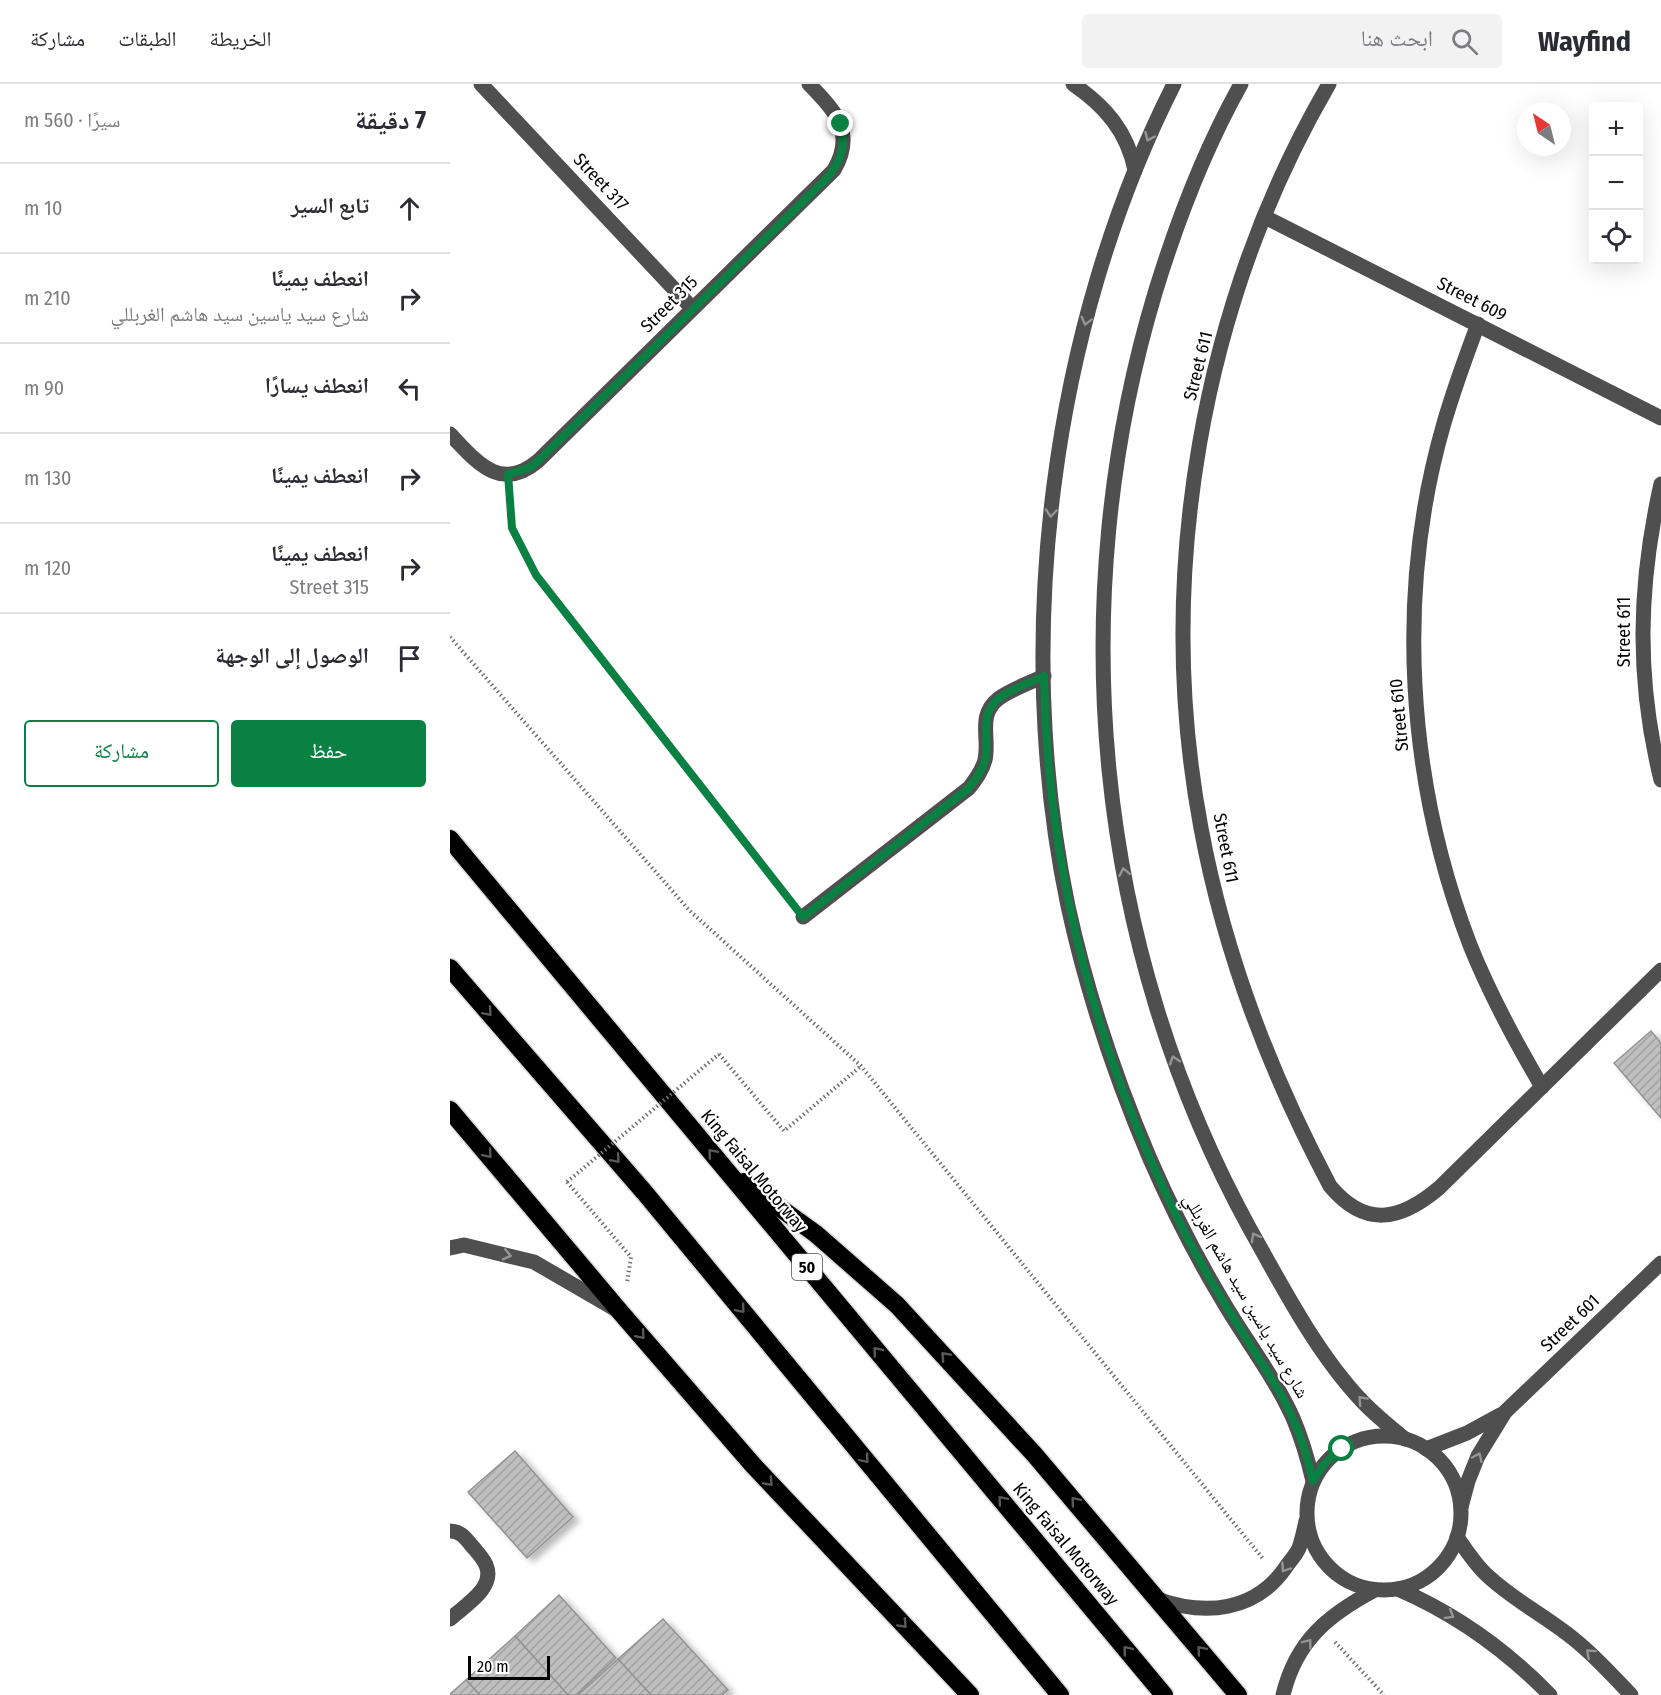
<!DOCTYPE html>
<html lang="ar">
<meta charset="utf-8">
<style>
:root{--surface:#fff;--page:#f2f2f3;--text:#2b2b33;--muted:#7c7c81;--line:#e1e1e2;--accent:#0b8043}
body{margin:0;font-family:"Fira Sans Condensed","Noto Naskh Arabic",sans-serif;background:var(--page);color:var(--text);direction:rtl}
.controls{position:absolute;right:18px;top:18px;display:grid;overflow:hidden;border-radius:6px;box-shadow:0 6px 24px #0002}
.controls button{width:54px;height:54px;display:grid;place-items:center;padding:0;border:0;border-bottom:2px solid var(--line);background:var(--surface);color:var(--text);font:30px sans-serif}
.compass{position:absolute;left:1067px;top:18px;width:54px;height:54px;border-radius:50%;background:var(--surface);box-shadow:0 6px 24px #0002;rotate:325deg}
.scale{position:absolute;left:18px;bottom:15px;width:82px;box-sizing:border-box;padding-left:6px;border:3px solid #000;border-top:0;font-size:16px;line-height:21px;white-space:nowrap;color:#000;-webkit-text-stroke:4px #fff;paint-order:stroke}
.stop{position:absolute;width:18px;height:18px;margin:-14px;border:4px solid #0b8043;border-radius:50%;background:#fff}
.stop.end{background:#0b8043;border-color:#fff;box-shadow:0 2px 6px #0008}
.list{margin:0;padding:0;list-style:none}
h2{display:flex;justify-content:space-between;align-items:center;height:78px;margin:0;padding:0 24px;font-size:26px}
h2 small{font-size:20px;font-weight:400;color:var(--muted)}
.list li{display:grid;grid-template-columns:39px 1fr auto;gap:18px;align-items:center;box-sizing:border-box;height:90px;padding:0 24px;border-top:2px solid var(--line)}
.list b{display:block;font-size:22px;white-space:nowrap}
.list p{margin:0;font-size:20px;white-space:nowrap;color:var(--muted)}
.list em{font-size:20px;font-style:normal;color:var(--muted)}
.actions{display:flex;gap:12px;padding:18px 24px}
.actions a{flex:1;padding:14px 0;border:2px solid var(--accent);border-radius:6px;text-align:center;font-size:21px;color:var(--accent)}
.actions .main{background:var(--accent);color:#fff}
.icon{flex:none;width:33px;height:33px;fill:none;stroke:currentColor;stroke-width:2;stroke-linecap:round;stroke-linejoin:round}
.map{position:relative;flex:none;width:1211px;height:1611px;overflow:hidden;direction:ltr}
header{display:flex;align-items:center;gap:36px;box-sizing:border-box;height:84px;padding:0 30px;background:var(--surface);border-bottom:2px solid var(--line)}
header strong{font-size:28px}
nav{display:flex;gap:33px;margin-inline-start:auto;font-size:21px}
.search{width:420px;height:54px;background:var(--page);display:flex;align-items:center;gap:15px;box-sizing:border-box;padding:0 21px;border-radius:6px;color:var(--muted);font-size:22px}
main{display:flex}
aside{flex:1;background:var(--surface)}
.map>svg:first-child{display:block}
.building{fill:url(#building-hatch);stroke:#939393;stroke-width:1.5;filter:url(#shadow)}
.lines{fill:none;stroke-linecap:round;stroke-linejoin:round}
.highway-casing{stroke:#dbdbdb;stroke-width:21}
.path{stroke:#717171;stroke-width:4;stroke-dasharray:1.5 3;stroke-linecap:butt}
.minor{stroke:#4f4f4f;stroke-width:15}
.highway{stroke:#000;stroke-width:18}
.path-bridge{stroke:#717171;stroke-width:4;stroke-dasharray:1.5 3;stroke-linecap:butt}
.oneway{stroke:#959595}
.oneway2{stroke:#595959}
.route{stroke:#0b8043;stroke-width:8}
.labels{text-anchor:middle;stroke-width:4.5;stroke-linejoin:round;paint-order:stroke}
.shield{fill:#fff;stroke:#4c4c4c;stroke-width:1.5}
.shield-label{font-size:16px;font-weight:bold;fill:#000}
.street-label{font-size:18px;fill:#000;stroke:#fff}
</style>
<header>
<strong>Wayfind</strong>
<div class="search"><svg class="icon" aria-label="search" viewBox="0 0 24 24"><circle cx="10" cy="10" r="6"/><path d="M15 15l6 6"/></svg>ابحث هنا</div>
<nav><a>الخريطة</a><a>الطبقات</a><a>مشاركة</a></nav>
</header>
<main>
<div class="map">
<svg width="1211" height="1611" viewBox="0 0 1211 1611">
<defs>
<pattern id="building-hatch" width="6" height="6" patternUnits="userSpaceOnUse" patternTransform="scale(1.5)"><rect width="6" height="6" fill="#bfbfbf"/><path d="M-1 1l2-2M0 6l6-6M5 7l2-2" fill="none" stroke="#a2a2a2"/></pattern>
<filter id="shadow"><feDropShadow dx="6" dy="4" stdDeviation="3" flood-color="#0004"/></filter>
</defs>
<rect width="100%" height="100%" fill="#fff"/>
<g class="building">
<path d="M1201 947 1211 959V1034L1164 979Z"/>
<path d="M65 1367 123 1433 77 1474 18 1408Z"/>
<path d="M109 1511 166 1574 126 1611H118L65 1552Z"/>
<path d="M213 1535 278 1606 272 1611H201L168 1575Z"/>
<path d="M65 1552 118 1611H30L16 1596Z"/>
<path d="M168 1575 201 1611H128Z"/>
<path d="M16 1596 30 1611H0V1610Z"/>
</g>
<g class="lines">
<g class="highway-casing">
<g id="highway">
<path d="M0 755 714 1611"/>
<path d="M0 884 195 1109 610 1611"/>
<path d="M0 1026 172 1230 303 1381 520 1611"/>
<path d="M294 1098 366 1150 447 1221 584 1370 788 1611"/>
</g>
</g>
<g class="path">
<path d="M59 409 62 444 86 491 341 818"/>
<path d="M0 553 239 826 411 982 814 1476"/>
<path d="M269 970 334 1047 411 982"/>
<path d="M117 1098 181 1173 177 1199"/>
<path d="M885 1558 934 1611"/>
</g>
<g class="minor">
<path d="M31 0 242 224"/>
<path d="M623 0C655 22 677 47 685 86"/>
<path d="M724 0C601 243 562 555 618 822 637 909 665 993 700 1075 721 1123 744 1169 771 1214 794 1254 824 1292 843 1334 852 1355 858 1376 863 1397"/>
<path d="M791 0C754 66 727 137 705 209 612 519 644 861 800 1145 832 1202 866 1268 911 1316 924 1330 940 1343 955 1355"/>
<path d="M879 0C751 220 704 494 751 744 774 868 820 989 880 1102 915 1144 950 1137 989 1104L1211 886"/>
<path d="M815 133 1211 334"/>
<path d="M1028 240C1016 272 1004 305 994 339 945 508 957 697 1020 861 1040 911 1065 957 1092 1003"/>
<path d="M0 350C26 377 50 409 88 377L384 86C406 48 385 27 359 0"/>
<path d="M1211 400C1188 502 1186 595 1211 696"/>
<path d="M353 833 519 704C526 695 532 687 535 676 540 654 527 632 548 615 561 605 580 599 594 592"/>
<path d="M0 1164 14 1161 84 1178 165 1225"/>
<circle cx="934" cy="1429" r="77"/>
<path d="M976 1365 1017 1349 1050 1331"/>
<path d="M1011 1423 1018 1397 1028 1372 1055 1328 1211 1179"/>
<path d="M0 1447C11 1447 16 1455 22 1462 27 1468 33 1474 36 1481 46 1504 14 1522 0 1535"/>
<path d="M1007 1453C1017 1467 1026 1482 1039 1493 1065 1517 1097 1533 1125 1556 1145 1572 1163 1592 1181 1611"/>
<path d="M948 1505C1006 1530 1056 1566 1100 1611"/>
<path d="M707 1515C755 1532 805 1528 836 1483 840 1477 846 1471 849 1464 852 1456 854 1446 856 1437"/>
<path d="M833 1611C846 1557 878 1531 925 1506"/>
</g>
<use href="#highway" class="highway"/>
<path class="path-bridge" d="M117 1098 269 970"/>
</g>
<defs><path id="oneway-chevron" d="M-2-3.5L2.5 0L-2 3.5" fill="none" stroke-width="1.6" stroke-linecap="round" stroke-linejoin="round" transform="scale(1.5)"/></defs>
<g class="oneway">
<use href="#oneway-chevron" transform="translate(699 53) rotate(114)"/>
<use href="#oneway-chevron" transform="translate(636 237) rotate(104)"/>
<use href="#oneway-chevron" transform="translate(601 429) rotate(95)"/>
<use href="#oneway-chevron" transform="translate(674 788) rotate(-101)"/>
<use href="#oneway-chevron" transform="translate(724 976) rotate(-108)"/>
<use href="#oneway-chevron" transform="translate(805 1153) rotate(-119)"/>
<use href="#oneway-chevron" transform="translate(57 1171) rotate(13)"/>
<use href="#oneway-chevron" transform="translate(912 1316) rotate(-133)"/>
<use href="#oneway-chevron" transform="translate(1028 1373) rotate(-65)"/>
<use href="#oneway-chevron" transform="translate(835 1484) rotate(124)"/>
<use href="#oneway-chevron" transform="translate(1000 1531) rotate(31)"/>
<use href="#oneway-chevron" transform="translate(858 1559) rotate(-52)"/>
<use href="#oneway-chevron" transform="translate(1140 1569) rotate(-138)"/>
</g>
<g class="oneway2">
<use href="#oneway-chevron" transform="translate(38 928) rotate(49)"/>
<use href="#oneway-chevron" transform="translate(262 1069) rotate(-130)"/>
<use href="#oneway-chevron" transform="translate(38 1070) rotate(50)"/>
<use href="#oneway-chevron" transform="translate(166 1075) rotate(49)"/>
<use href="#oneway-chevron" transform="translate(291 1225) rotate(50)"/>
<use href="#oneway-chevron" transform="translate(191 1251) rotate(49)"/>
<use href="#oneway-chevron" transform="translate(427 1267) rotate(-130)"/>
<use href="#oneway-chevron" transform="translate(495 1272) rotate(-133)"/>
<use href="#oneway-chevron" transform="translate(415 1375) rotate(50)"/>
<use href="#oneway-chevron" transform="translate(319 1398) rotate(47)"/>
<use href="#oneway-chevron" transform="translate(552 1416) rotate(-130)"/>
<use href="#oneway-chevron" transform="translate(625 1417) rotate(-130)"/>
<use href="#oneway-chevron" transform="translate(453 1540) rotate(47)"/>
<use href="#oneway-chevron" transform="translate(677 1566) rotate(-130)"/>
<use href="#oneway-chevron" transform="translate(751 1566) rotate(-130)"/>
</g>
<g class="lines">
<path class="route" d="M391 40C396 62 391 78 376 95L88 377 79 384 58 390 62 444 86 491 353 833 519 704C526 695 532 687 535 676 540 654 528 632 548 615 560 605 580 599 594 592 597 790 649 981 739 1157 759 1196 783 1233 806 1270 819 1290 833 1311 842 1333 852 1354 858 1375 863 1397L875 1379 892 1365"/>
</g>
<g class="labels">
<rect class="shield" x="342" y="1170" width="30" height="26" rx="4.5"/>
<g class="shield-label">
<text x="357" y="1189">50</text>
</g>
<g class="street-label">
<text transform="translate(151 98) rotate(47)" y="6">Street 317</text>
<text transform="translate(1022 215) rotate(27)" y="6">Street 609</text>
<text transform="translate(219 220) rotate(-45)" y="6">Street 315</text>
<text transform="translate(748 282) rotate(-76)" y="6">Street 611</text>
<text transform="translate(1174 548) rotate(-90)" y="6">Street 611</text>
<text transform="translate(949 631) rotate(-95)" y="6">Street 610</text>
<text transform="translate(776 764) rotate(79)" y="6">Street 611</text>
<text transform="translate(304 1087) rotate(50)" y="6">King Faisal Motorway</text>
<text transform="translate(796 1212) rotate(60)" y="6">شارع سيد ياسين سيد هاشم الغربللي</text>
<text transform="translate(1120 1239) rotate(-44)" y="6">Street 601</text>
<text transform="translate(616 1460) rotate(50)" y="6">King Faisal Motorway</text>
</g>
</g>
</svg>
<div class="controls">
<button>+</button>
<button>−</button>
<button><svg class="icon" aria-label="locate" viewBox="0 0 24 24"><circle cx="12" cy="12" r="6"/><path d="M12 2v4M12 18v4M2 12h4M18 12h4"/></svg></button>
</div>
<svg class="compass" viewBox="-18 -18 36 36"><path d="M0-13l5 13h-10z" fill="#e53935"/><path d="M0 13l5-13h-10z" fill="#7c7c81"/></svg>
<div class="scale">20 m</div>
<div class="stop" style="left:892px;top:1365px"></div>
<div class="stop end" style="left:391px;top:40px"></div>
</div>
<aside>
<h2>7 دقيقة<small>سيرًا · 560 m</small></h2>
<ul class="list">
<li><svg class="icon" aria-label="ahead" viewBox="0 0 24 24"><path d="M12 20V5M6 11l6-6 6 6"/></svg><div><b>تابع السير</b></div><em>10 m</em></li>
<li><svg class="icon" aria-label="right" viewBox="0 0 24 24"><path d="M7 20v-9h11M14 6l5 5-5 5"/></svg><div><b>انعطف يمينًا</b><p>شارع سيد ياسين سيد هاشم الغربللي</p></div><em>210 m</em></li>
<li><svg class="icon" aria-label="left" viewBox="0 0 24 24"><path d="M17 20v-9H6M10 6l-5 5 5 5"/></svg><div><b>انعطف يسارًا</b></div><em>90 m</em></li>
<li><svg class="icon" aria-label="right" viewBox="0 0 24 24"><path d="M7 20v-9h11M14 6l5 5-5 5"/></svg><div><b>انعطف يمينًا</b></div><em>130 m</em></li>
<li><svg class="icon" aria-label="right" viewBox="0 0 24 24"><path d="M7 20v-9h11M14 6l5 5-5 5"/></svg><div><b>انعطف يمينًا</b><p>Street 315</p></div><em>120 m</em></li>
<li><svg class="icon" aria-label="arrive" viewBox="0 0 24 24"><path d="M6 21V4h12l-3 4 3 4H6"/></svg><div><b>الوصول إلى الوجهة</b></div></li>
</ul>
<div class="actions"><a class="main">حفظ</a><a>مشاركة</a></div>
</aside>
</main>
